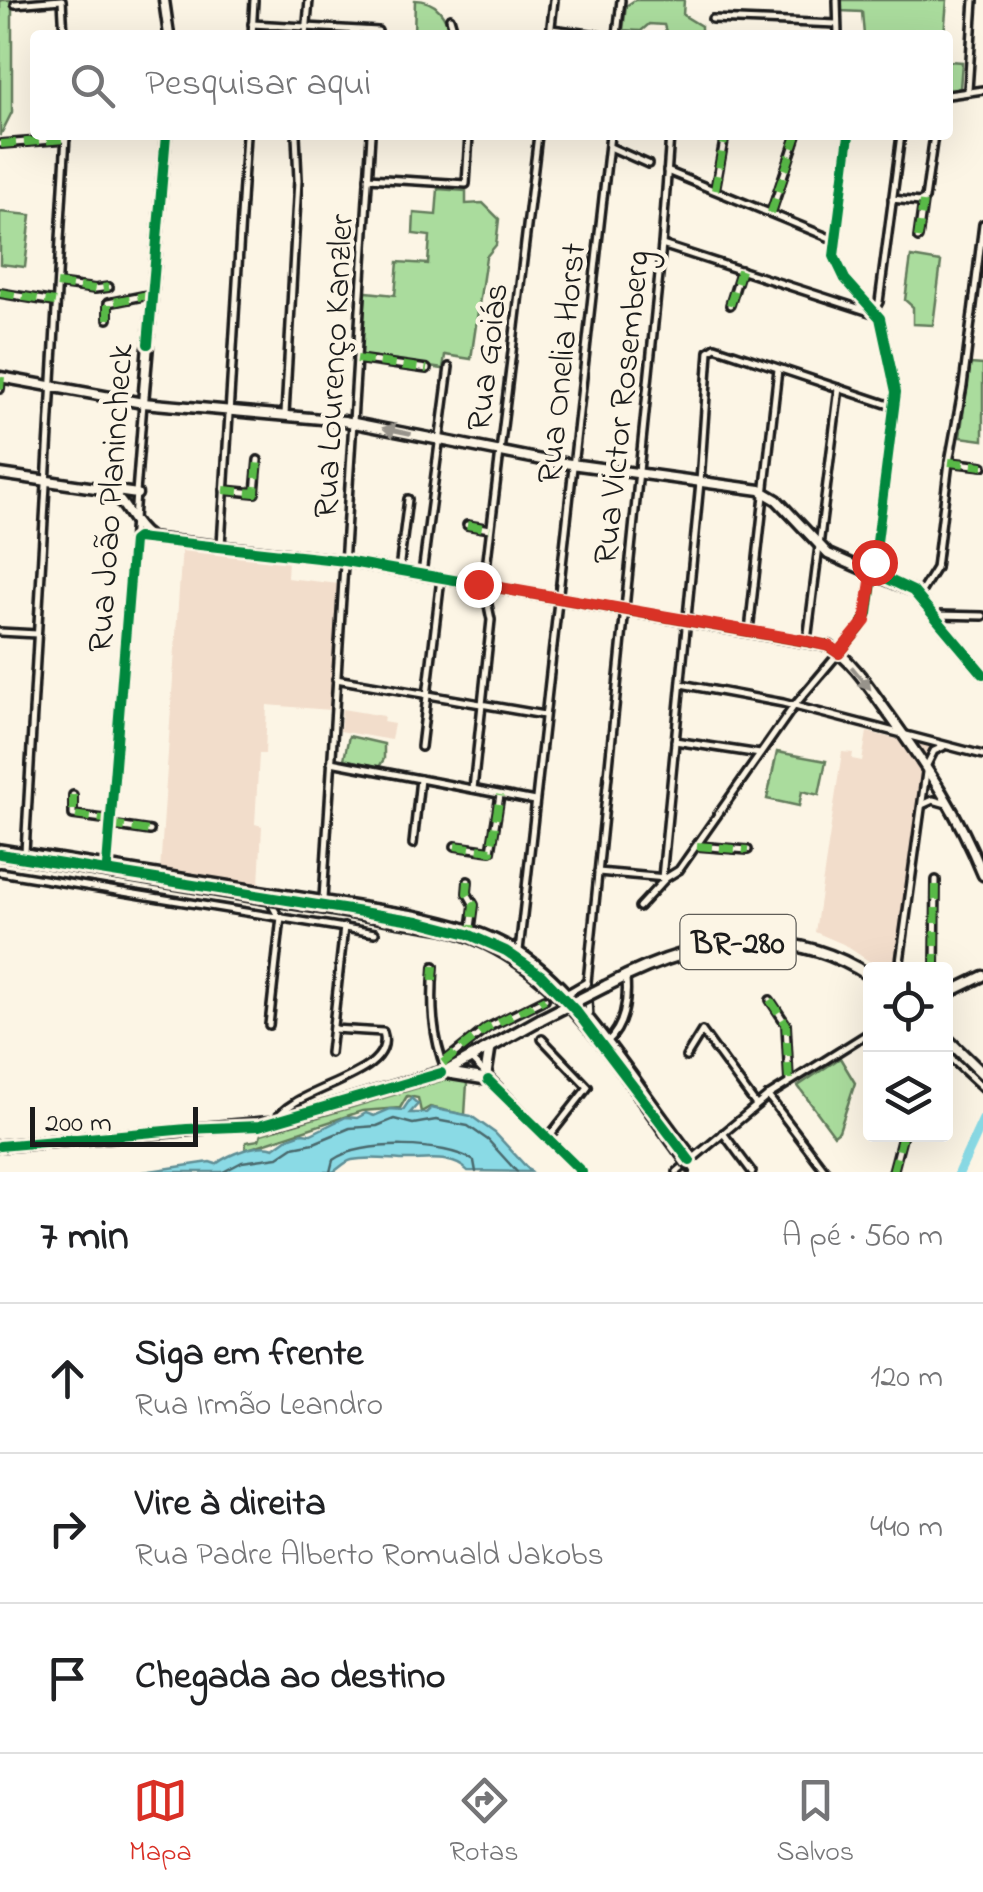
<!DOCTYPE html>
<html lang="pt">
<meta charset="utf-8">
<style>
:root{--surface:#fff;--page:#f6f6f6;--text:#202124;--muted:#757577;--line:#e0e0e0;--accent:#d93025}
body{margin:0;font-family:"Indie Flower",sans-serif;background:var(--page);color:var(--text)}
.controls{position:absolute;right:30px;bottom:30px;display:grid;overflow:hidden;border-radius:10px;box-shadow:0 10px 40px #0002}
.controls button{width:90px;height:90px;display:grid;place-items:center;padding:0;border:0;border-bottom:2px solid var(--line);background:var(--surface);color:var(--text);font:50px sans-serif}
.scale{position:absolute;left:30px;bottom:25px;width:168px;box-sizing:border-box;padding-left:10px;border:5px solid #1c1c1c;border-top:0;font-size:28px;line-height:35px;white-space:nowrap;color:#1c1c1c;-webkit-text-stroke:8px #fcf5e5;paint-order:stroke}
.stop{position:absolute;width:30px;height:30px;margin:-22px;border:8px solid #d93025;border-radius:50%;background:#fff}
.stop.end{background:#d93025;border-color:#fff;box-shadow:0 2px 10px #0008}
.list{margin:0;padding:0;list-style:none}
h2{display:flex;justify-content:space-between;align-items:center;height:130px;margin:0;padding:0 40px;font-size:42px}
h2 small{font-size:32px;font-weight:400;color:var(--muted)}
.list li{display:grid;grid-template-columns:65px 1fr auto;gap:30px;align-items:center;box-sizing:border-box;height:150px;padding:0 40px;border-top:2px solid var(--line)}
.list b{display:block;font-size:38px;white-space:nowrap}
.list p{margin:0;font-size:32px;white-space:nowrap;color:var(--muted)}
.list em{font-size:32px;font-style:normal;color:var(--muted)}
.icon{flex:none;width:55px;height:55px;fill:none;stroke:currentColor;stroke-width:2;stroke-linecap:round;stroke-linejoin:round}
.map{position:relative;flex:none;width:983px;height:1172px;overflow:hidden}
.search{position:absolute;background:var(--surface);box-shadow:0 10px 40px #0002;left:30px;right:30px;top:30px;height:110px;display:flex;align-items:center;gap:25px;box-sizing:border-box;padding:0 35px;border-radius:10px;color:var(--muted);font-size:38px}
.sheet{height:580px;background:var(--surface)}
nav{display:flex;justify-content:space-around;align-items:center;box-sizing:border-box;height:140px;border-top:2px solid var(--line);background:var(--surface);font-size:28px;color:var(--muted)}
nav a{display:grid;justify-items:center;gap:5px}
nav .on{color:var(--accent)}
.map>svg:first-child{display:block}
.built{fill:#f2ddcb}
.green{fill:#aadc9d;stroke:#637c5c;stroke-width:2.5}
.water{fill:#8adae5;stroke:#5e8e95;stroke-width:2.5}
.lines{fill:none;stroke-linecap:round;stroke-linejoin:round}
.shore{stroke:#48686c;stroke-width:2.5}
.river{stroke:#8adae5;stroke-width:10}
.minor-casing{stroke:#1c1c1c;stroke-width:12}
.major-casing{stroke:#1c1c1c;stroke-width:15}
.highway-casing{stroke:#1c1c1c;stroke-width:16}
.minor{stroke:#fcf5e5;stroke-width:5}
.major{stroke:#fcf5e5;stroke-width:8}
.highway{stroke:#fcf5e5;stroke-width:9}
.rail-casing{stroke:#1c1c1c;stroke-width:6}
.rail{stroke:#fcf5e5;stroke-width:2.5;stroke-dasharray:8;stroke-linecap:butt}
.highway-bridge-casing{stroke:#1c1c1c;stroke-width:16;stroke-linecap:butt}
.highway-bridge{stroke:#fcf5e5;stroke-width:9}
.quiet{stroke:#58b947;stroke-width:8;stroke-dasharray:15 8;stroke-linecap:butt}
.cycleway-casing{stroke:#fcf5e5;stroke-width:16}
.cycleway{stroke:#00873e;stroke-width:10}
.oneway{fill:#97938b}
.route{stroke:#d93025;stroke-width:12}
.labels{text-anchor:middle;stroke-width:9;stroke-linejoin:round;paint-order:stroke}
.shield{fill:#fcf5e5;stroke:#5f5d58;stroke-width:2.5}
.shield-label{font-size:32px;font-weight:bold;fill:#1c1c1c}
.street-label{font-size:35px;fill:#1c1c1c;stroke:#fcf5e5}
</style>
<div class="map">
<svg width="983" height="1172" viewBox="0 0 983 1172">
<rect width="100%" height="100%" fill="#fcf5e5"/>
<filter id="ink" filterUnits="userSpaceOnUse"><feTurbulence type="fractalNoise" baseFrequency=".01" numOctaves="2"/><feDisplacementMap in="SourceGraphic" scale="20" xChannelSelector="R" yChannelSelector="G"/><feConvolveMatrix kernelMatrix="1 2 1 2 8 2 1 2 1" color-interpolation-filters="sRGB"/></filter>
<g filter="url(#ink)">
<g class="built">
<path d="M182 546 288 558 287 578 339 584 331 710 267 705 265 754H259L255 824 262 826 259 885 160 871Z"/>
<path d="M342 709 384 716 383 722 394 724 391 740 340 731Z"/>
<path d="M867 732 930 747 897 969H881L843 944 815 932 842 752 853 753 852 759 862 761Z"/>
</g>
<g class="green">
<path d="M0 0H12V112L0 136Z"/>
<path d="M415 0C437 0 446 16 451 35H414Z"/>
<path d="M635 0H684L683 15 701 26V35H667L664 25 649 24 641 31 623 30 626 6Z"/>
<path d="M842 0H947L944 35H864L862 12 841 11Z"/>
<path d="M948 61 962 62 960 88 948 92Z"/>
<path d="M438 189 466 191V204L483 203 499 219 496 245 486 257 471 359 445 355 443 369 361 357 366 292 395 295 398 262 428 264 430 236 413 234 414 213 436 215Z"/>
<path d="M0 212 31 215 25 267 0 264Z"/>
<path d="M911 257 941 262 933 325 913 324V307L905 300Z"/>
<path d="M970 364 983 365V440L960 437Z"/>
<path d="M349 736 384 744V759L379 767 344 759Z"/>
<path d="M777 752 826 761 819 795 802 791 799 806 767 799Z"/>
<path d="M840 1058 855 1083 839 1131 834 1135 798 1086Z"/>
<path d="M462 1078 467 1083 465 1115 430 1107 421 1112 418 1098 407 1096 400 1108 362 1111 245 1150 246 1142 259 1140 261 1134 444 1080Z"/>
</g>
<path class="water" d="M411 1098 418 1104 410 1113H426L431 1108 471 1116 495 1133 531 1172 468 1171C453 1155 427 1160 408 1160 391 1160 370 1156 352 1160 344 1162 340 1168 333 1172H143L210 1162 216 1164C229 1154 259 1142 274 1148L288 1138 302 1133 311 1134 346 1117 357 1118 366 1113 374 1116 390 1109 403 1110Z"/>
<g class="lines">
<g class="shore">
<path d="M223 1172 242 1162 278 1157 293 1147 314 1143 350 1128 377 1126 394 1119 413 1124 436 1120 468 1126 488 1140 517 1172"/>
<path d="M330 1172 333 1160C360 1140 446 1142 474 1161L476 1172"/>
</g>
<path class="river" d="M959 1172 983 1120"/>
<g class="minor-casing">
<g id="minor">
<path d="M62 0 64 35"/>
<path d="M837 0 838 35"/>
<path d="M15 4 61 0"/>
<path d="M450 18 455 35"/>
<path d="M712 19 837 24"/>
<path d="M252 24 378 31V35"/>
<path d="M551 29 598 35"/>
<path d="M252 35 254 0"/>
<path d="M306 35 309 0"/>
<path d="M550 35 554 0"/>
<path d="M617 35 621 0"/>
<path d="M968 90 974 0"/>
<path d="M948 95 983 90"/>
<path d="M1 144 66 139"/>
<path d="M610 147 648 164"/>
<path d="M667 171 835 240"/>
<path d="M368 178 466 184 469 135"/>
<path d="M715 190 725 135"/>
<path d="M892 199 920 202 925 199 934 135"/>
<path d="M771 213 797 135"/>
<path d="M918 238 923 202"/>
<path d="M662 245 873 313 879 302 901 135"/>
<path d="M58 284 95 289 109 287"/>
<path d="M0 293 55 302"/>
<path d="M730 305 741 270"/>
<path d="M108 319V303L153 294"/>
<path d="M357 359 427 369"/>
<path d="M0 389 1 377"/>
<path d="M285 414 298 180 296 135"/>
<path d="M949 462 983 466"/>
<path d="M224 490 255 493 258 460"/>
<path d="M467 525 490 529"/>
<path d="M221 545 246 135"/>
<path d="M399 570 408 499"/>
<path d="M422 574 449 367"/>
<path d="M918 597 936 568 949 462 963 386 983 224"/>
<path d="M936 615 983 616"/>
<path d="M749 631 778 369"/>
<path d="M0 632 37 634"/>
<path d="M807 641 839 388"/>
<path d="M336 679 544 715"/>
<path d="M681 684 783 703 983 755"/>
<path d="M675 741 760 754"/>
<path d="M421 747 441 578"/>
<path d="M331 762 535 801"/>
<path d="M473 789 491 620 484 585 538 135"/>
<path d="M73 795V815L111 820"/>
<path d="M922 805 933 800 947 804"/>
<path d="M110 825 150 831"/>
<path d="M413 844 420 779"/>
<path d="M455 846 491 851 500 795"/>
<path d="M697 846 748 850"/>
<path d="M0 848 414 914C452 922 488 931 521 952 586 994 644 1096 694 1157"/>
<path d="M25 852C40 613 51 374 66 135"/>
<path d="M107 866 143 403"/>
<path d="M0 872 375 933"/>
<path d="M598 872 666 878 679 870 794 706 860 628 868 613 896 392 880 318 845 279 834 256 849 135"/>
<path d="M662 878 700 482 709 351 715 347 895 407"/>
<path d="M468 881 467 893 474 905 471 928"/>
<path d="M265 892 278 916"/>
<path d="M323 899 371 135"/>
<path d="M639 907 666 878"/>
<path d="M519 951 610 135"/>
<path d="M434 966C431 1004 432 1036 446 1071"/>
<path d="M899 969 927 765 934 751 943 747"/>
<path d="M935 969 936 880"/>
<path d="M568 993 587 982"/>
<path d="M770 1000 786 1024 789 1082"/>
<path d="M589 1018 587 982 662 245 670 135"/>
<path d="M269 1025 281 917"/>
<path d="M542 1039 588 1087 548 1138"/>
<path d="M607 1042C624 1027 628 1001 626 979"/>
<path d="M951 1043 946 1054 983 1088"/>
<path d="M330 1053 344 927"/>
<path d="M686 1057 702 1031 756 1105"/>
<path d="M471 1059 582 1172"/>
<path d="M443 1063 487 1028 545 999"/>
<path d="M768 1096 826 1172"/>
<path d="M275 1122C289 1087 398 1078 383 1032L333 1029"/>
<path d="M723 1133 752 1172"/>
<path d="M677 1172 768 1096 870 1032"/>
<path d="M893 1172 903 1134"/>
</g>
</g>
<g class="major-casing">
<g id="major">
<path d="M164 0 169 35"/>
<path d="M0 377 143 403 344 421 542 460 760 490 777 500 828 554 913 591 983 674"/>
<path d="M143 403 166 135"/>
<path d="M0 474 137 494"/>
<path d="M109 491C127 503 131 524 148 536"/>
<path d="M133 541 141 537 345 561 829 646C855 662 872 692 890 716 930 772 957 811 983 875"/>
<path d="M946 994 983 976"/>
</g>
</g>
<g class="highway-casing">
<g id="highway">
<path d="M606 986C691 941 785 920 870 976"/>
<path d="M946 1038 983 1074"/>
<path d="M449 1073 486 1079"/>
<path d="M486 1074 490 1048"/>
<path d="M0 1146 275 1122 449 1070 541 1019"/>
</g>
</g>
<use href="#minor" class="minor"/>
<use href="#major" class="major"/>
<use href="#highway" class="highway"/>
<g class="rail-casing">
<path id="rail" d="M0 859 443 933C562 963 618 1082 689 1172"/>
</g>
<use href="#rail" class="rail"/>
<g class="highway-bridge-casing">
<path id="highway-bridge" d="M541 1019 606 986"/>
</g>
<use href="#highway-bridge" class="highway-bridge"/>
<g class="quiet">
<path d="M1 144 66 139"/>
<path d="M715 190 725 135"/>
<path d="M771 213 797 135"/>
<path d="M918 238 923 202"/>
<path d="M57 284 95 289 109 287"/>
<path d="M0 293 55 302"/>
<path d="M730 305 741 270"/>
<path d="M108 319V303L153 294"/>
<path d="M357 359 427 369"/>
<path d="M0 389 1 377"/>
<path d="M949 462 983 466"/>
<path d="M224 490 255 493 258 460"/>
<path d="M467 525 490 529"/>
<path d="M73 795V815L111 820"/>
<path d="M110 825 150 831"/>
<path d="M455 846 491 851 500 795"/>
<path d="M697 846 748 850"/>
<path d="M468 881 467 893 474 905 471 928"/>
<path d="M935 969 936 880"/>
<path d="M433 980 434 966"/>
<path d="M770 1000 786 1024 789 1082"/>
<path d="M443 1063 487 1028 545 999"/>
<path d="M893 1172 903 1134"/>
</g>
<g class="cycleway-casing">
<g id="cycleway">
<path d="M148 344 166 135"/>
<path d="M873 572 913 591 983 674"/>
<path d="M0 854 418 921 468 934 506 951 541 975 576 1011 690 1161"/>
<path d="M107 866 133 541 137 538 345 561 826 645 839 653 860 628 868 613 896 392 880 318 845 279 834 256 849 135"/>
<path d="M488 1080 582 1172"/>
<path d="M0 1146 187 1129 259 1126 441 1073"/>
</g>
</g>
<use href="#cycleway" class="cycleway"/>
</g>
<defs><path id="oneway-solid" d="M-6-.8H1V-3.2L6.5 0L1 3.2V.8H-6Z" transform="scale(2.5)"/></defs>
<g class="oneway">
<use href="#oneway-solid" transform="translate(397 431) rotate(-168)"/>
<use href="#oneway-solid" transform="translate(861 678) rotate(50)"/>
</g>
</g>
<g class="lines" filter="url(#ink)">
<path class="route" d="M478 584 806 641 829 646 839 653 865 621 874 562"/>
</g>
<g class="labels">
<rect class="shield" x="680.5" y="915" width="115" height="54" rx="8"/>
<g class="shield-label">
<text x="738" y="953">BR-280</text>
</g>
<g class="street-label">
<text transform="translate(486 357) rotate(-83)" y="12">Rua Goiás</text>
<text transform="translate(560 363) rotate(-84)" y="12">Rua Onelia Horst</text>
<text transform="translate(332 366) rotate(-87)" y="12">Rua Lourenço Kanzler</text>
<text transform="translate(620 407) rotate(-84)" y="12">Rua Victor Rosemberg</text>
<text transform="translate(109 498) rotate(-86)" y="12">Rua João Planincheck</text>
</g>
</g>
</svg>
<div class="controls">
<button><svg class="icon" aria-label="locate" viewBox="0 0 24 24"><circle cx="12" cy="12" r="6"/><path d="M12 2v4M12 18v4M2 12h4M18 12h4"/></svg></button>
<button><svg class="icon" aria-label="layers" viewBox="0 0 24 24"><path d="M12 4l9 5-9 5-9-5zM3 14l9 5 9-5"/></svg></button>
</div>
<div class="scale">200 m</div>
<div class="stop" style="left:874px;top:562px"></div>
<div class="stop end" style="left:478px;top:584px"></div>
<div class="search"><svg class="icon" aria-label="search" viewBox="0 0 24 24"><circle cx="10" cy="10" r="6"/><path d="M15 15l6 6"/></svg>Pesquisar aqui</div>
</div>
<section class="sheet">
<h2>7 min<small>A pé · 560 m</small></h2>
<ul class="list">
<li><svg class="icon" aria-label="ahead" viewBox="0 0 24 24"><path d="M12 20V5M6 11l6-6 6 6"/></svg><div><b>Siga em frente</b><p>Rua Irmão Leandro</p></div><em>120 m</em></li>
<li><svg class="icon" aria-label="right" viewBox="0 0 24 24"><path d="M7 20v-9h11M14 6l5 5-5 5"/></svg><div><b>Vire à direita</b><p>Rua Padre Alberto Romuald Jakobs</p></div><em>440 m</em></li>
<li><svg class="icon" aria-label="arrive" viewBox="0 0 24 24"><path d="M6 21V4h12l-3 4 3 4H6"/></svg><div><b>Chegada ao destino</b></div></li>
</ul>
</section>
<nav>
<a class="on"><svg class="icon" aria-label="map" viewBox="0 0 24 24"><path d="M3 6l6-2 6 2 6-2v14l-6 2-6-2-6 2zM9 4v14M15 6v14"/></svg>Mapa</a>
<a><svg class="icon" aria-label="directions" viewBox="0 0 24 24"><path d="M12 3l9 9-9 9-9-9zM9 14v-3h6M13 9l2 2-2 2"/></svg>Rotas</a>
<a><svg class="icon" aria-label="saved" viewBox="0 0 24 24"><path d="M7 4h10v16l-5-4-5 4z"/></svg>Salvos</a>
</nav>
